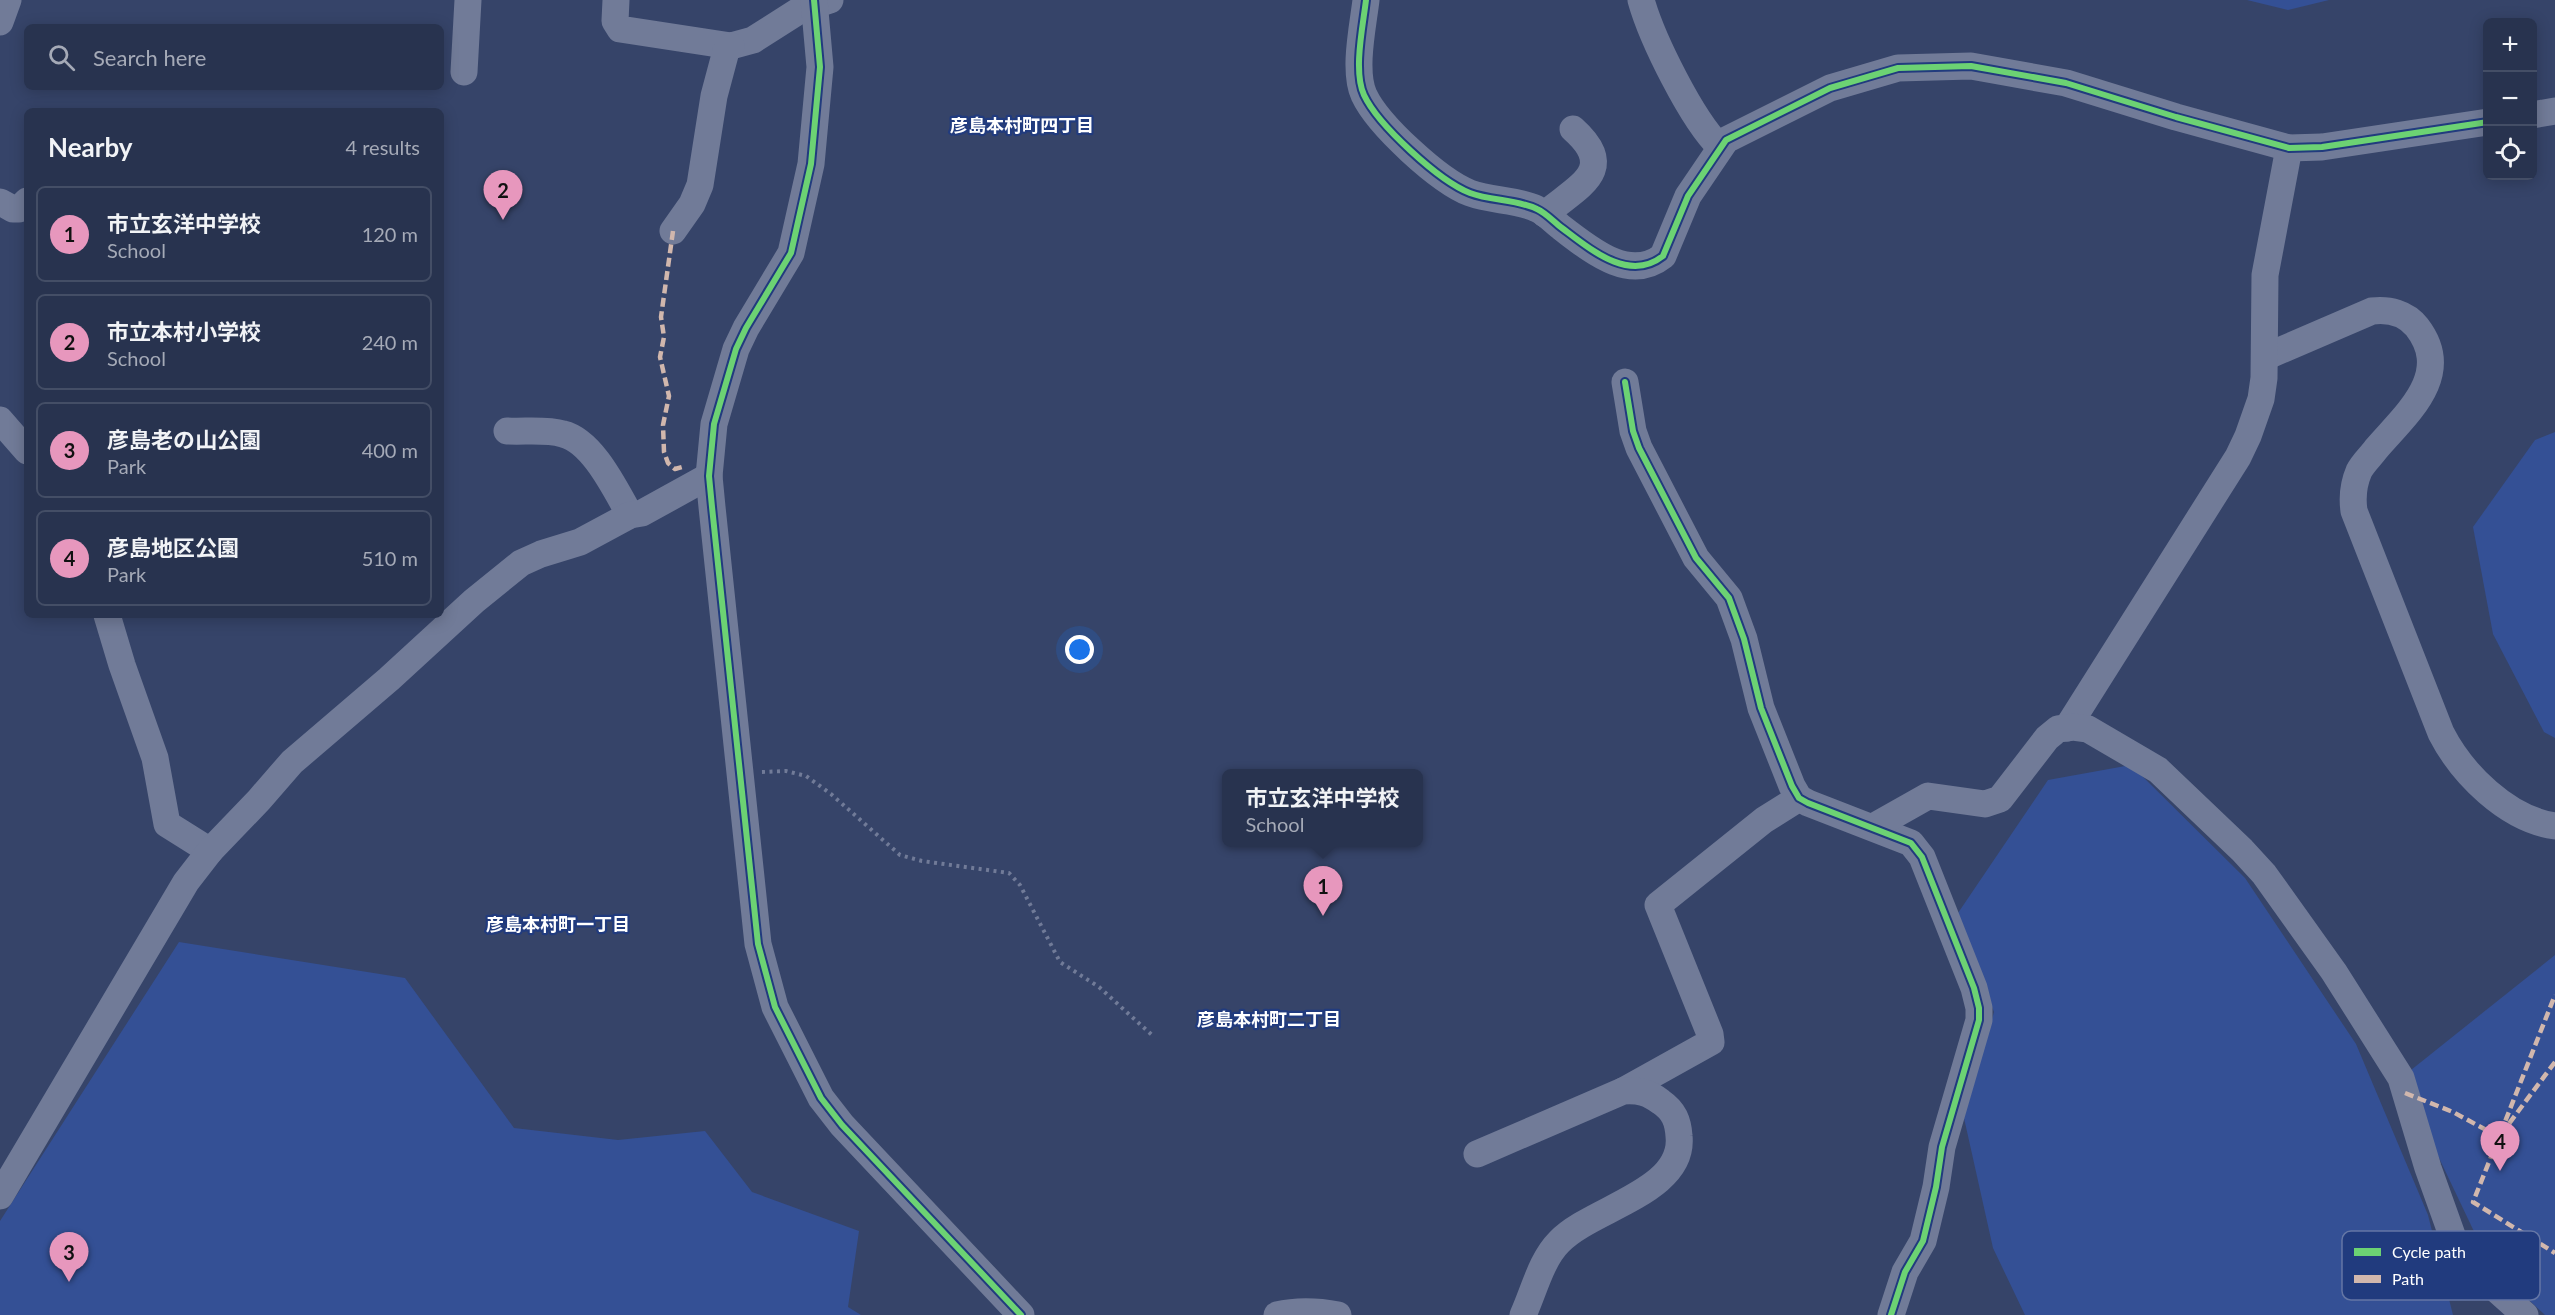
<!DOCTYPE html>
<meta charset="utf-8">
<style>
:root{--surface:#28334f;--page:#343f59;--text:#f1f3f6;--muted:#a5aab7;--line:#444e66;--accent:#e797bd}
body{margin:0;font-family:Lato,"Noto Sans JP",sans-serif;background:var(--page);color:var(--text)}
.controls{position:absolute;right:18px;top:18px;display:grid;overflow:hidden;border-radius:9px;box-shadow:0 3px 15px #0003}
.controls button{width:54px;height:54px;display:grid;place-items:center;padding:0;border:0;border-bottom:2px solid var(--line);background:var(--surface);color:var(--text);font:30px sans-serif}
.you{position:absolute;left:1080px;top:650px;width:21px;height:21px;margin:-15px;border:4px solid #fff;border-radius:50%;background:#1a73e8;box-shadow:0 0 0 9px #1a73e833}
.badge{display:grid;place-items:center;width:39px;height:39px;border-radius:50%;background:var(--accent);color:#111;font-size:20px;font-weight:700}
.pin{position:absolute;translate:-50% -50px;filter:drop-shadow(0 2px 3px #0008)}
.pin::after{content:'';position:absolute;top:32px;width:21px;height:18px;background:inherit;clip-path:polygon(0 0,100% 0,50% 100%)}
.popup{position:absolute;left:1222px;top:769px;width:201px;height:78px;box-sizing:border-box;display:grid;place-content:center;border-radius:9px;background:var(--surface);filter:drop-shadow(0 2px 4px #0005);font-size:20px;white-space:nowrap;color:var(--muted)}
.popup b{font-size:22px;color:var(--text)}
.popup::after{content:'';position:absolute;left:50%;top:100%;margin-left:-12px;border:12px solid transparent;border-top-color:var(--surface)}
.list{margin:0;padding:0;list-style:none}
h2{display:flex;justify-content:space-between;align-items:center;height:78px;margin:0;padding:0 24px;font-size:26px}
h2 small{font-size:20px;font-weight:400;color:var(--muted)}
.list li{display:grid;grid-template-columns:39px 1fr auto;gap:18px;align-items:center;box-sizing:border-box;height:96px;margin:0 12px 12px;padding:0 12px;border:2px solid var(--line);border-radius:9px}
.list b{display:block;font-size:22px;white-space:nowrap}
.list p{margin:0;font-size:20px;white-space:nowrap;color:var(--muted)}
.list em{font-size:20px;font-style:normal;color:var(--muted)}
.icon{flex:none;width:33px;height:33px;fill:none;stroke:currentColor;stroke-width:2;stroke-linecap:round;stroke-linejoin:round}
.map{position:relative;flex:none;width:2555px;height:1315px;overflow:hidden}
.search{position:absolute;background:var(--surface);box-shadow:0 3px 15px #0003;left:24px;top:24px;width:420px;height:66px;display:flex;align-items:center;gap:15px;box-sizing:border-box;padding:0 21px;border-radius:9px;color:var(--muted);font-size:22px}
.panel{position:absolute;background:var(--surface);box-shadow:0 3px 15px #0003;left:24px;top:108px;width:420px;height:510px;border-radius:9px}
.map>svg:first-child{display:block}
.green{fill:#345095}
.lines{fill:none;stroke-linecap:round;stroke-linejoin:round}
.path{stroke:#717b98;stroke-width:4;stroke-dasharray:3 4.5;stroke-linecap:butt}
.minor{stroke:#717b98;stroke-width:27}
.quiet{stroke:#d1b7ad;stroke-width:4.5;stroke-dasharray:9 4.5;stroke-linecap:butt}
.cycleway-casing{stroke:#213b7e;stroke-width:10}
.cycleway{stroke:#6cd273;stroke-width:6}
.labels{text-anchor:middle;stroke-width:4.5;stroke-linejoin:round;paint-order:stroke}
.neighbourhood-label{font-size:18px;font-weight:bold;fill:#fff;stroke:#213b7e}
.key{fill:#213b7e;stroke:#6476a5;stroke-width:1.5}
.key-label{font-size:16px;fill:#fff}
</style>
<div class="map">
<svg width="2555" height="1315" viewBox="0 0 2555 1315">
<rect width="100%" height="100%" fill="#364469"/>
<g class="green">
<path d="M2247 0H2329L2288 10Z"/>
<path d="M2555 432V738L2544 732 2493 634 2473 527 2535 440Z"/>
<path d="M2131 765 2245 878 2356 1044 2428 1215 2453 1315H2025L1993 1248 1964 1118 1994 1012 1958 913 2048 780Z"/>
<path d="M179 942 405 978 514 1128 618 1140 705 1131 752 1192 859 1231 848 1307 861 1315H0V1221Z"/>
<path d="M2555 955V1315H2545L2489 1263 2401 1078Z"/>
</g>
<g class="lines">
<path class="path" d="M762 772 786 771 806 776 831 794 900 855 922 861 1009 873 1020 885 1060 962 1099 987 1153 1036"/>
<g class="minor">
<path d="M616 0 615 21 620 29 731 46 753 40 800 10 830 0"/>
<path d="M814 0 820 67 811 164 791 253 746 328 736 349 714 424 709 476 712 507 758 944 775 1007 821 1098 842 1125 1021 1315"/>
<path d="M1366 0C1363 26 1353 71 1364 95 1378 125 1439 181 1470 193 1491 201 1516 199 1537 209 1546 213 1554 222 1562 228 1590 249 1629 283 1663 256L1688 196 1726 140 1830 88 1898 68 1971 66 2066 83 2176 117 2289 148 2322 147 2488 122"/>
<path d="M1641 0C1652 39 1692 120 1720 147"/>
<path d="M0 22 8 0"/>
<path d="M464 72 468 0"/>
<path d="M2532 115 2555 111"/>
<path d="M0 202 13 209H19L27 201"/>
<path d="M1545 214C1578 186 1619 170 1573 129"/>
<path d="M673 231 692 204 700 185 714 96 726 51 731 46"/>
<path d="M2265 357 2372 311C2389 309 2406 313 2417 327 2454 375 2406 414 2376 449 2371 456 2363 463 2359 471 2353 485 2352 497 2354 511L2441 733C2462 774 2507 819 2555 826"/>
<path d="M1625 382 1633 431 1639 448 1696 558 1729 598 1744 639 1761 708 1792 786 1799 798 1808 803 1911 843 1922 857 1974 988 1979 1008V1020L1942 1147 1936 1187 1923 1241 1905 1272 1891 1315"/>
<path d="M0 420 27 451"/>
<path d="M507 431C525 432 546 429 563 434 593 441 616 491 630 515"/>
<path d="M107 615 122 665 155 758 167 824 210 851"/>
<path d="M2067 728 2238 457 2248 436 2261 399 2264 378 2265 275 2289 148"/>
<path d="M1873 827 1928 796 1985 804 2000 799 2047 738 2058 729 2073 727 2088 729 2158 770 2242 850 2264 874 2334 972 2401 1078 2428 1168 2457 1249 2468 1264 2525 1315"/>
<path d="M1623 1091 1711 1042 1710 1034 1658 905 1764 820 1799 798"/>
<path d="M1477 1154 1623 1091C1639 1090 1648 1092 1661 1102 1674 1111 1678 1121 1679 1136 1685 1192 1591 1208 1559 1242 1541 1260 1534 1291 1523 1315"/>
<path d="M0 1196 186 882 210 851 259 800 292 762 389 679 474 601 521 563 541 554 580 542 630 515 642 513 709 476"/>
<path d="M1277 1315C1298 1310 1317 1311 1338 1315"/>
</g>
<g class="quiet">
<path d="M673 231 661 317 664 337 660 357 669 396 663 425 664 452 668 463 675 469 682 467"/>
<path d="M2555 1062 2499 1137 2473 1202 2555 1253"/>
<path d="M2405 1093 2453 1112 2499 1137 2555 995"/>
</g>
<g class="cycleway-casing">
<g id="cycleway">
<path d="M814 0 820 67 811 164 791 253 746 328 736 349 714 424 709 476 712 507 758 944 775 1007 821 1098 842 1125 1021 1315"/>
<path d="M1366 0C1363 26 1353 71 1364 95 1378 125 1439 181 1470 193 1491 201 1516 199 1537 209 1546 213 1554 222 1562 228 1590 249 1629 283 1663 256L1688 196 1726 140 1830 88 1898 68 1971 66 2066 83 2176 117 2289 148 2322 147 2488 122"/>
<path d="M1625 382 1633 431 1639 448 1696 558 1729 598 1744 639 1761 708 1792 786 1799 798 1808 803 1911 843 1922 857 1974 988 1979 1008V1020L1942 1147 1936 1187 1923 1241 1905 1272 1891 1315"/>
</g>
</g>
<use href="#cycleway" class="cycleway"/>
</g>
<g class="labels">
<g class="neighbourhood-label">
<text x="1022" y="132">彦島本村町四丁目</text>
<text x="558" y="931">彦島本村町一丁目</text>
<text x="1269" y="1026">彦島本村町二丁目</text>
</g>
</g>
<rect x="2342" y="1231" width="198" height="69" rx="9" class="key"/>
<rect x="2354" y="1248" width="27" height="8" fill="#6cd273"/>
<rect x="2354" y="1275" width="27" height="8" fill="#d1b7ad"/>
<g class="key-label">
<text x="2392" y="1258">Cycle path</text>
<text x="2392" y="1285">Path</text>
</g>
</svg>
<div class="controls">
<button>+</button>
<button>−</button>
<button><svg class="icon" aria-label="locate" viewBox="0 0 24 24"><circle cx="12" cy="12" r="6"/><path d="M12 2v4M12 18v4M2 12h4M18 12h4"/></svg></button>
</div>
<div class="you"></div>
<div class="pin badge" style="left:1323px;top:916px">1</div>
<div class="popup"><b>市立玄洋中学校</b>School</div>
<div class="pin badge" style="left:503px;top:220px">2</div>
<div class="pin badge" style="left:69px;top:1282px">3</div>
<div class="pin badge" style="left:2500px;top:1171px">4</div>
<div class="search"><svg class="icon" aria-label="search" viewBox="0 0 24 24"><circle cx="10" cy="10" r="6"/><path d="M15 15l6 6"/></svg>Search here</div>
<section class="panel">
<h2>Nearby<small>4 results</small></h2>
<ul class="list">
<li><span class="badge">1</span><div><b>市立玄洋中学校</b><p>School</p></div><em>120 m</em></li>
<li><span class="badge">2</span><div><b>市立本村小学校</b><p>School</p></div><em>240 m</em></li>
<li><span class="badge">3</span><div><b>彦島老の山公園</b><p>Park</p></div><em>400 m</em></li>
<li><span class="badge">4</span><div><b>彦島地区公園</b><p>Park</p></div><em>510 m</em></li>
</ul>
</section>
</div>
